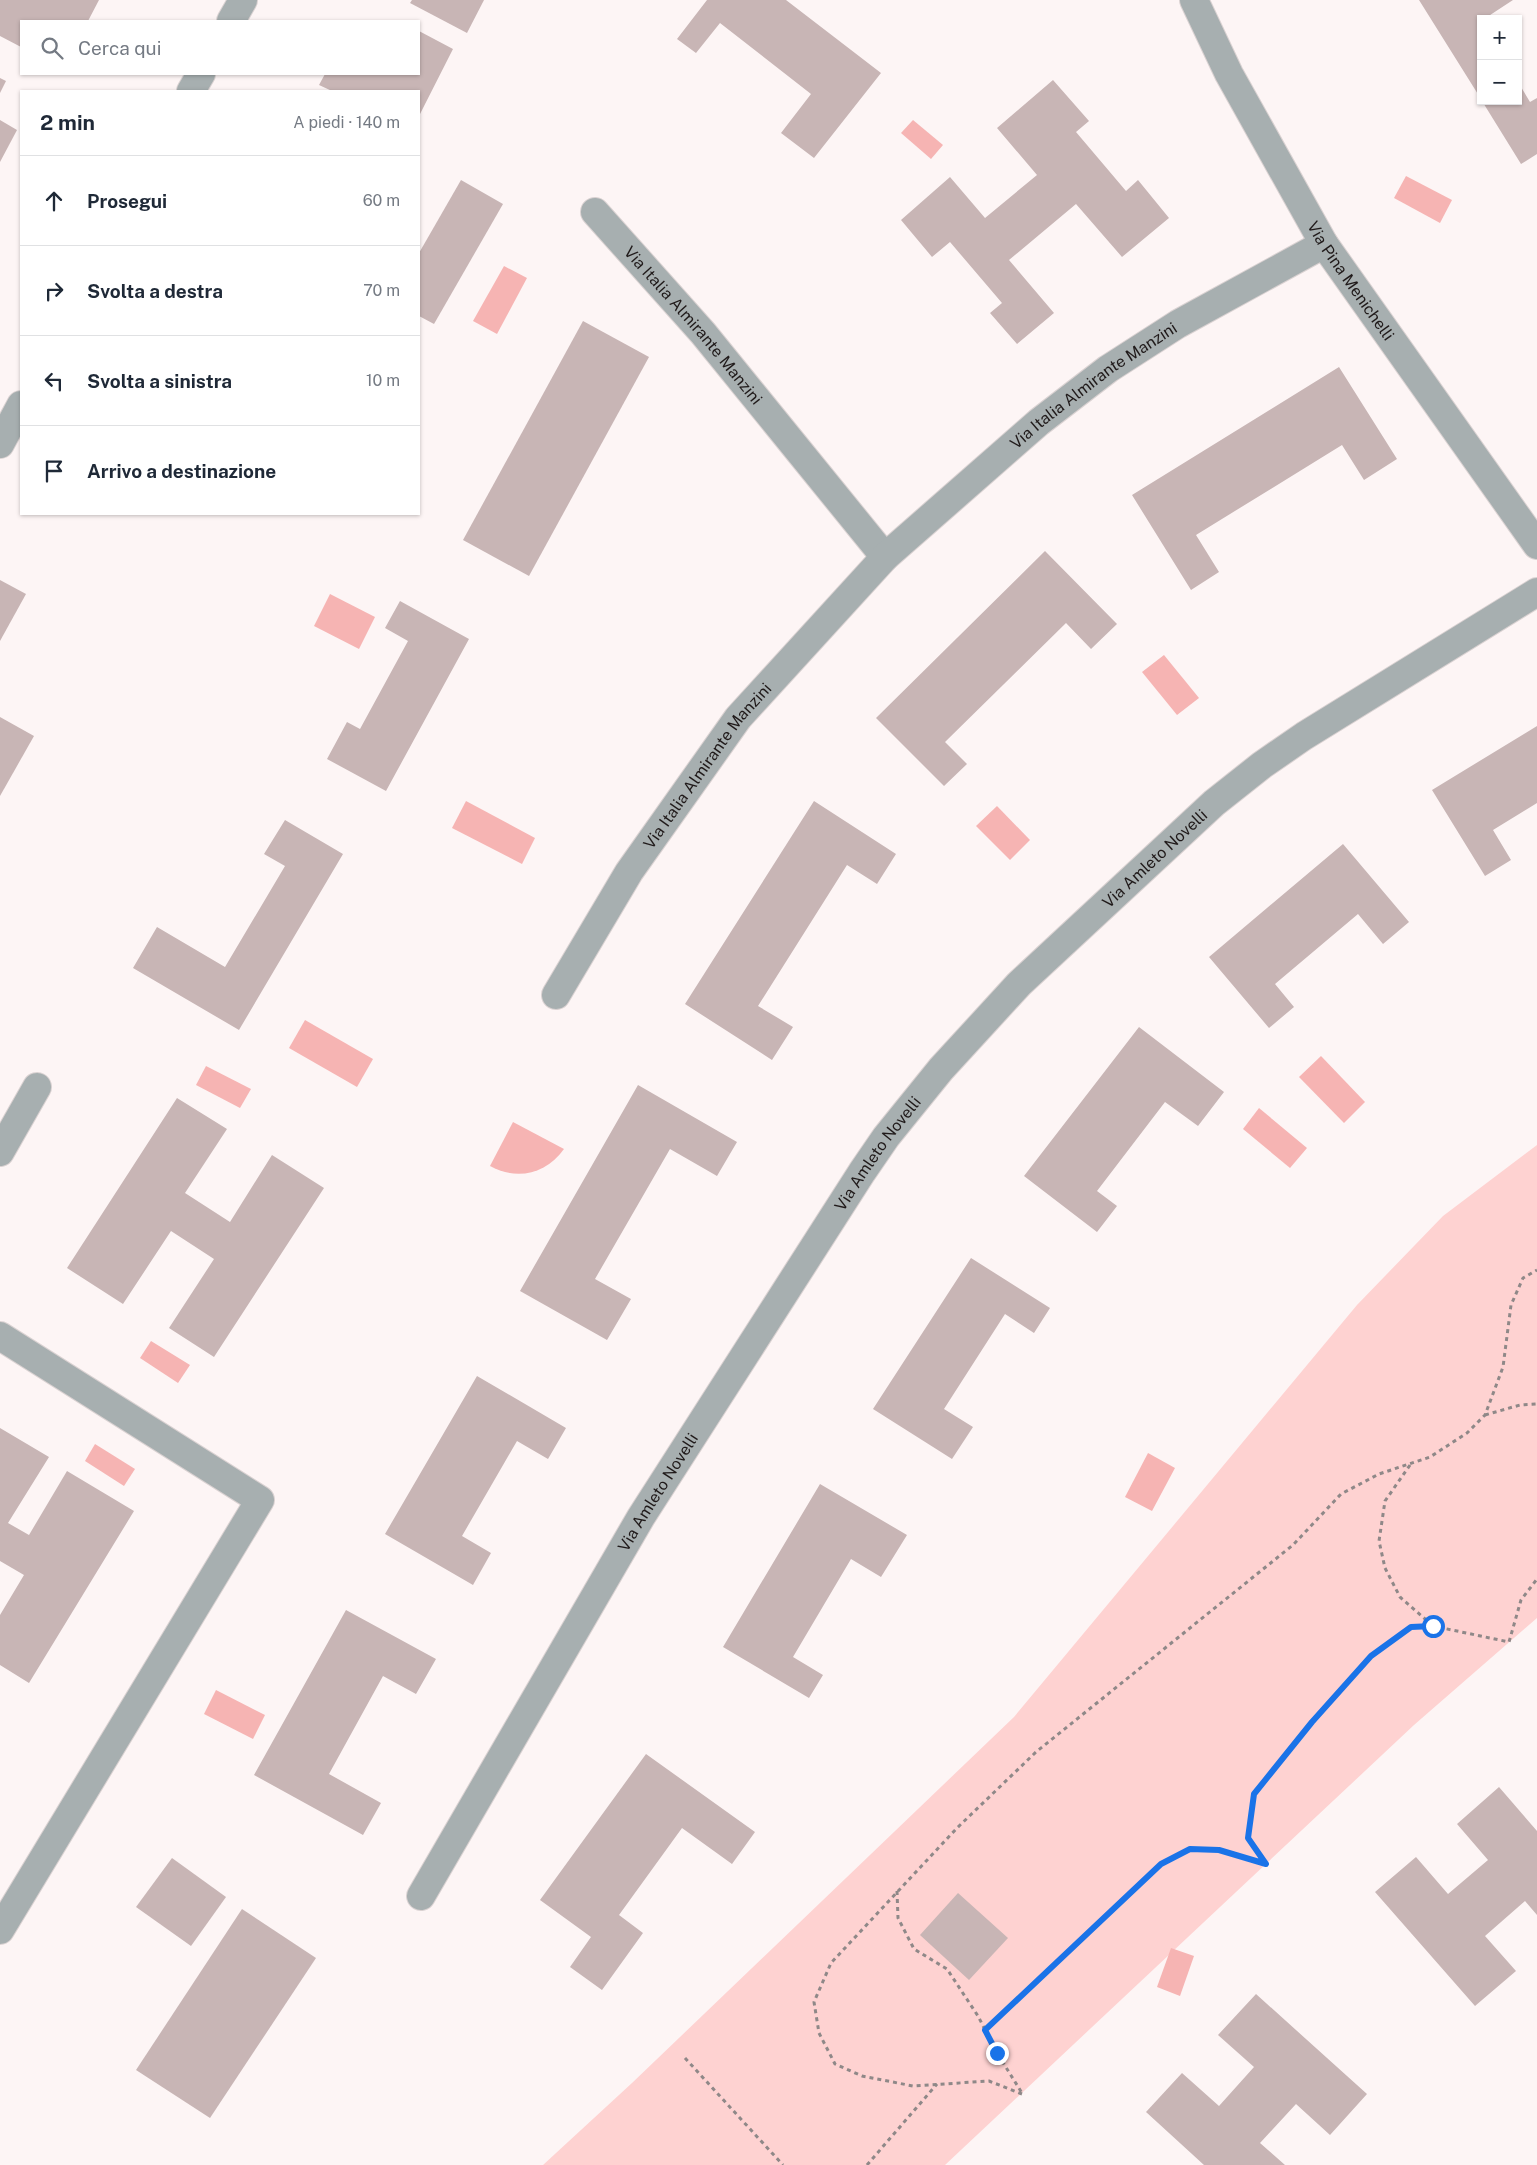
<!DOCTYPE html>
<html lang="it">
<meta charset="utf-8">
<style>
:root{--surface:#fff;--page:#f6f6f7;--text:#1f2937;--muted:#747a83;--line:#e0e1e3}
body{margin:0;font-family:"Public Sans",sans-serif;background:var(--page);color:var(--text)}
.controls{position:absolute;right:15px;top:15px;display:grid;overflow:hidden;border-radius:0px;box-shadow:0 1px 4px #0004}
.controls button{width:45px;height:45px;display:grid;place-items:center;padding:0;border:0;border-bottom:1px solid var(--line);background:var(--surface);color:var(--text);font:25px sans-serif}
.stop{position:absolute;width:15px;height:15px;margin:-11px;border:4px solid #1a73e8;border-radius:50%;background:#fff}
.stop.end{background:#1a73e8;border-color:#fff;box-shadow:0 1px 5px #0008}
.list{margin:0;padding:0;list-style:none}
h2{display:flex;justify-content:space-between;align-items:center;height:65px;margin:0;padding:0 20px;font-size:21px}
h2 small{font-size:16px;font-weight:400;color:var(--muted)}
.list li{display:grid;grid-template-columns:32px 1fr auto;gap:15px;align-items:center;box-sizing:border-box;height:90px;padding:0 20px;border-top:1px solid var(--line)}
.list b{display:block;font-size:19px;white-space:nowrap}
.list em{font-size:16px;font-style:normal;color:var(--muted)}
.icon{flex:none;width:28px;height:28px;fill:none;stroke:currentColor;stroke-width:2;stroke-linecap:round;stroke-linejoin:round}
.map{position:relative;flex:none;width:1537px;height:2165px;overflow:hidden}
.search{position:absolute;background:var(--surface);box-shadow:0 1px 4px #0004;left:20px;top:20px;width:400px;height:55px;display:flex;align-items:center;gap:12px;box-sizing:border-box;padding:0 18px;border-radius:0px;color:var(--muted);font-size:19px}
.panel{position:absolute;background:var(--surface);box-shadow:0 1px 4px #0004;left:20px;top:90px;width:400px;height:425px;border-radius:0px}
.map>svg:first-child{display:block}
.green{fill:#fed2d1}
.water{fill:#f6b4b3}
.building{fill:#c8b5b5}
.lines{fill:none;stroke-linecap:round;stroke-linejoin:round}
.minor-casing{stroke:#dad2d2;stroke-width:30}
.path{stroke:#8f8888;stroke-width:3;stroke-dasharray:4 4;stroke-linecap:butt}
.minor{stroke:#a7afb0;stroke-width:28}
.route{stroke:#1a73e8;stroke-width:6}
.labels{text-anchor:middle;stroke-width:4;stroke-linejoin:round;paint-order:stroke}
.street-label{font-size:16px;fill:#201a1a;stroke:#fff}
</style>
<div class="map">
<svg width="1537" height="2165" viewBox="0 0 1537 2165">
<rect width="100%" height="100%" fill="#fdf5f5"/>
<path class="green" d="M1537 1145V1618L1414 1725 945 2165H543L632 2083 1014 1717 1357 1305 1443 1216Z"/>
<g class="water">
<path d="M913 120 943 145 931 159 901 133Z"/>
<path d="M1406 176 1452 200 1440 223 1394 198Z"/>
<path d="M504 266 527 278 497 334 473 321Z"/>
<path d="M330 594 375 617 359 649 314 626Z"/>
<path d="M1164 655 1199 698 1177 715 1142 672Z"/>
<path d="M466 801 535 838 522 864 452 828Z"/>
<path d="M997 806 1030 840 1010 860 976 826Z"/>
<path d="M305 1020 373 1059 357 1087 289 1048Z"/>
<path d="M1321 1056 1365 1102 1344 1123 1299 1077Z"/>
<path d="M206 1066 251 1089 240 1108 196 1085Z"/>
<path d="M1259 1108 1307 1148 1290 1168 1243 1129Z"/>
<path d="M513 1122 564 1149C546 1174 517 1181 490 1166Z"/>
<path d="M151 1341 190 1365 178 1383 140 1358Z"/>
<path d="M95 1444 135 1469 124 1486 85 1461Z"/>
<path d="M1148 1453 1175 1468 1152 1511 1125 1497Z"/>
<path d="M216 1690 265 1715 253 1739 204 1714Z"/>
<path d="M1171 1948 1194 1956 1180 1996 1157 1987Z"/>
</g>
<g class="building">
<path d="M0 0H99L88 21H21V47L0 36Z"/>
<path d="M412 0H484L467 33 410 3Z"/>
<path d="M707 0H786L881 73 814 158 781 133 811 94 720 23 696 53 677 39Z"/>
<path d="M1419 0H1513L1484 19H1481V99Z"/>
<path d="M419 31 453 49 419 116V91H332L319 85 325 74H419Z"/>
<path d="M0 78 6 81 0 93Z"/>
<path d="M1053 80 1089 121 1076 132 1126 191 1138 180 1169 218 1122 257 1076 204 1009 260 1054 313 1017 344 990 313 1002 303 950 242 932 257 901 220 950 177 985 218 1037 175 997 128Z"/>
<path d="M1518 82 1530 102 1537 98V154L1521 164 1482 101H1518Z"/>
<path d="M0 120 17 130 0 162Z"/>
<path d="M461 180 503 204 434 324 419 316V253Z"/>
<path d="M583 321 649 357 529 576 463 540Z"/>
<path d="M1339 367 1397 459 1364 480 1342 445 1196 535 1219 572 1191 590 1132 495Z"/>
<path d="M1045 551 1117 624 1091 649 1066 623 945 742 967 764 944 786 876 718Z"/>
<path d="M0 580 26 594 0 641Z"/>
<path d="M400 601 469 639 386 791 327 759 347 722 360 729 408 641 385 628Z"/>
<path d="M0 717 34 736 0 796Z"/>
<path d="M1537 726V803L1493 830 1511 860 1485 876 1432 790Z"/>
<path d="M814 801 896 854 877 884 847 865 758 1006 793 1027 772 1060 685 1004Z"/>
<path d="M285 820 343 854 239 1030 133 968 157 927 225 967 285 866 264 854Z"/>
<path d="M1343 844 1409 922 1383 944 1358 914 1275 984 1294 1007 1269 1028 1209 957Z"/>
<path d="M1139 1027 1224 1092 1198 1126 1165 1102 1097 1191 1117 1206 1097 1232 1024 1176Z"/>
<path d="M638 1085 737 1142 717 1176 670 1149 595 1279 631 1299 607 1340 520 1291Z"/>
<path d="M177 1098 227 1129 185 1193 230 1222 272 1155 324 1188 214 1357 169 1328 214 1259 171 1231 123 1304 67 1268Z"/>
<path d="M971 1258 1050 1308 1034 1333 1005 1314 944 1409 973 1427 952 1459 873 1409Z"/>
<path d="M477 1376 566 1428 548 1459 517 1441 462 1536 491 1553 473 1585 385 1534Z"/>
<path d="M0 1428 49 1457 8 1523 29 1535 67 1471 134 1511 29 1683 0 1665V1615L24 1575 0 1561Z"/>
<path d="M820 1484 907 1535 881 1577 851 1559 793 1657 823 1675 809 1698 723 1647Z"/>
<path d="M346 1610 436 1659 416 1694 383 1676 329 1774 381 1803 363 1835 254 1775Z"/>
<path d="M646 1754 755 1832 732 1864 682 1828 619 1915 643 1933 602 1990 570 1967 591 1937 540 1900Z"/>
<path d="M1499 1787 1537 1831V1915L1525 1901 1485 1936 1516 1971 1475 2006 1375 1892 1416 1857 1448 1894 1488 1860 1457 1824Z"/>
<path d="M172 1858 226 1897 191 1946 136 1907Z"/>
<path d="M958 1893 1008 1938 969 1980 920 1935Z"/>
<path d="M242 1909 316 1958 210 2118 136 2070Z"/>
<path d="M1256 1994 1367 2094 1330 2135 1296 2104 1260 2143 1285 2165H1204L1146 2112 1182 2073 1219 2106 1254 2067 1218 2035Z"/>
</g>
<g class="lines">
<g class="minor-casing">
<g id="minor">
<path id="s1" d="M1194 0 1229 74 1324 244 1537 545"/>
<path d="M231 21 243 0"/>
<path d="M191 91 201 74"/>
<path id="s2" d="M595 212 703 333 885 557"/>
<path d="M0 444 21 405"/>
<path id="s3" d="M556 995 629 872 738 718 885 557 1039 422 1108 369 1178 324 1324 244"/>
<path d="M0 1152 37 1087"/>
<path d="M0 1336 260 1500 0 1930"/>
<path id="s4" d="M421 1896 641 1517 862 1172 886 1137 941 1069 1019 984 1214 803 1262 765 1304 736 1537 592"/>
</g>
</g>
<g class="path">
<path d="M1485 1415 1520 1405 1537 1404"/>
<path d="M1410 1465 1385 1501 1379 1541 1385 1568 1400 1597 1433 1626"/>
<path d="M897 1891 898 1918 914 1949 947 1969 978 2016 997 2053 1022 2093"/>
<path d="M985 2030 1161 1864 1190 1849 1219 1850 1267 1864 1249 1838 1254 1794 1312 1722 1371 1655 1411 1627 1433 1626 1509 1642 1521 1600 1537 1579"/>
<path d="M685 2058 783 2165"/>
<path d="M1022 2094 989 2081 913 2086 862 2076 835 2064 819 2033 814 2002 831 1963 957 1828 1036 1752 1293 1545 1341 1494 1379 1474 1430 1457 1467 1433 1485 1415 1503 1367 1511 1305 1523 1278 1537 1270"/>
<path d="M867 2165 937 2084"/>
</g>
<use href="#minor" class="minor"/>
</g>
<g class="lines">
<path class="route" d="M997 2053 985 2030 1161 1864 1190 1849 1219 1850 1266 1864 1248 1838 1254 1794 1312 1722 1371 1656 1411 1627 1433 1626"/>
</g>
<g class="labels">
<g class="street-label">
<text dy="6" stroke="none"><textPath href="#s1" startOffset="322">Via Pina Menichelli</textPath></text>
<text dy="6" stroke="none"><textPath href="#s2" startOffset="150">Via Italia Almirante Manzini</textPath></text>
<text dy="6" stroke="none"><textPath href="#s3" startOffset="820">Via Italia Almirante Manzini</textPath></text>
<text dy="6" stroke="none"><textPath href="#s3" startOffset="275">Via Italia Almirante Manzini</textPath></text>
<text dy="6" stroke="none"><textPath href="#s4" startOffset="1278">Via Amleto Novelli</textPath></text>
<text dy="6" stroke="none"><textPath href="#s4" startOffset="872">Via Amleto Novelli</textPath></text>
<text dy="6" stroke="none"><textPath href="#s4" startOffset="468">Via Amleto Novelli</textPath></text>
</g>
</g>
</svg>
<div class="controls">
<button>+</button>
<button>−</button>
</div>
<div class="stop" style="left:1433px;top:1626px"></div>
<div class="stop end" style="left:997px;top:2053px"></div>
<div class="search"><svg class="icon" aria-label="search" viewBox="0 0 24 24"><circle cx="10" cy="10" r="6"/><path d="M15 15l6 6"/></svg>Cerca qui</div>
<section class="panel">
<h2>2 min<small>A piedi · 140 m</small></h2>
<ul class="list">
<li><svg class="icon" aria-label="ahead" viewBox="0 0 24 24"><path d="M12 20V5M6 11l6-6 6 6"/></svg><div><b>Prosegui</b></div><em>60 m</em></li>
<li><svg class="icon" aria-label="right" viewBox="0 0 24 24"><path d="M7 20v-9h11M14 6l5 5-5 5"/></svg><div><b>Svolta a destra</b></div><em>70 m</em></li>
<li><svg class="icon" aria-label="left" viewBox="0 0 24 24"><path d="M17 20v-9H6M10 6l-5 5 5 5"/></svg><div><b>Svolta a sinistra</b></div><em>10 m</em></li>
<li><svg class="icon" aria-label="arrive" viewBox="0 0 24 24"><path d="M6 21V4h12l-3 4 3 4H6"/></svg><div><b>Arrivo a destinazione</b></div></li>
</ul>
</section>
</div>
